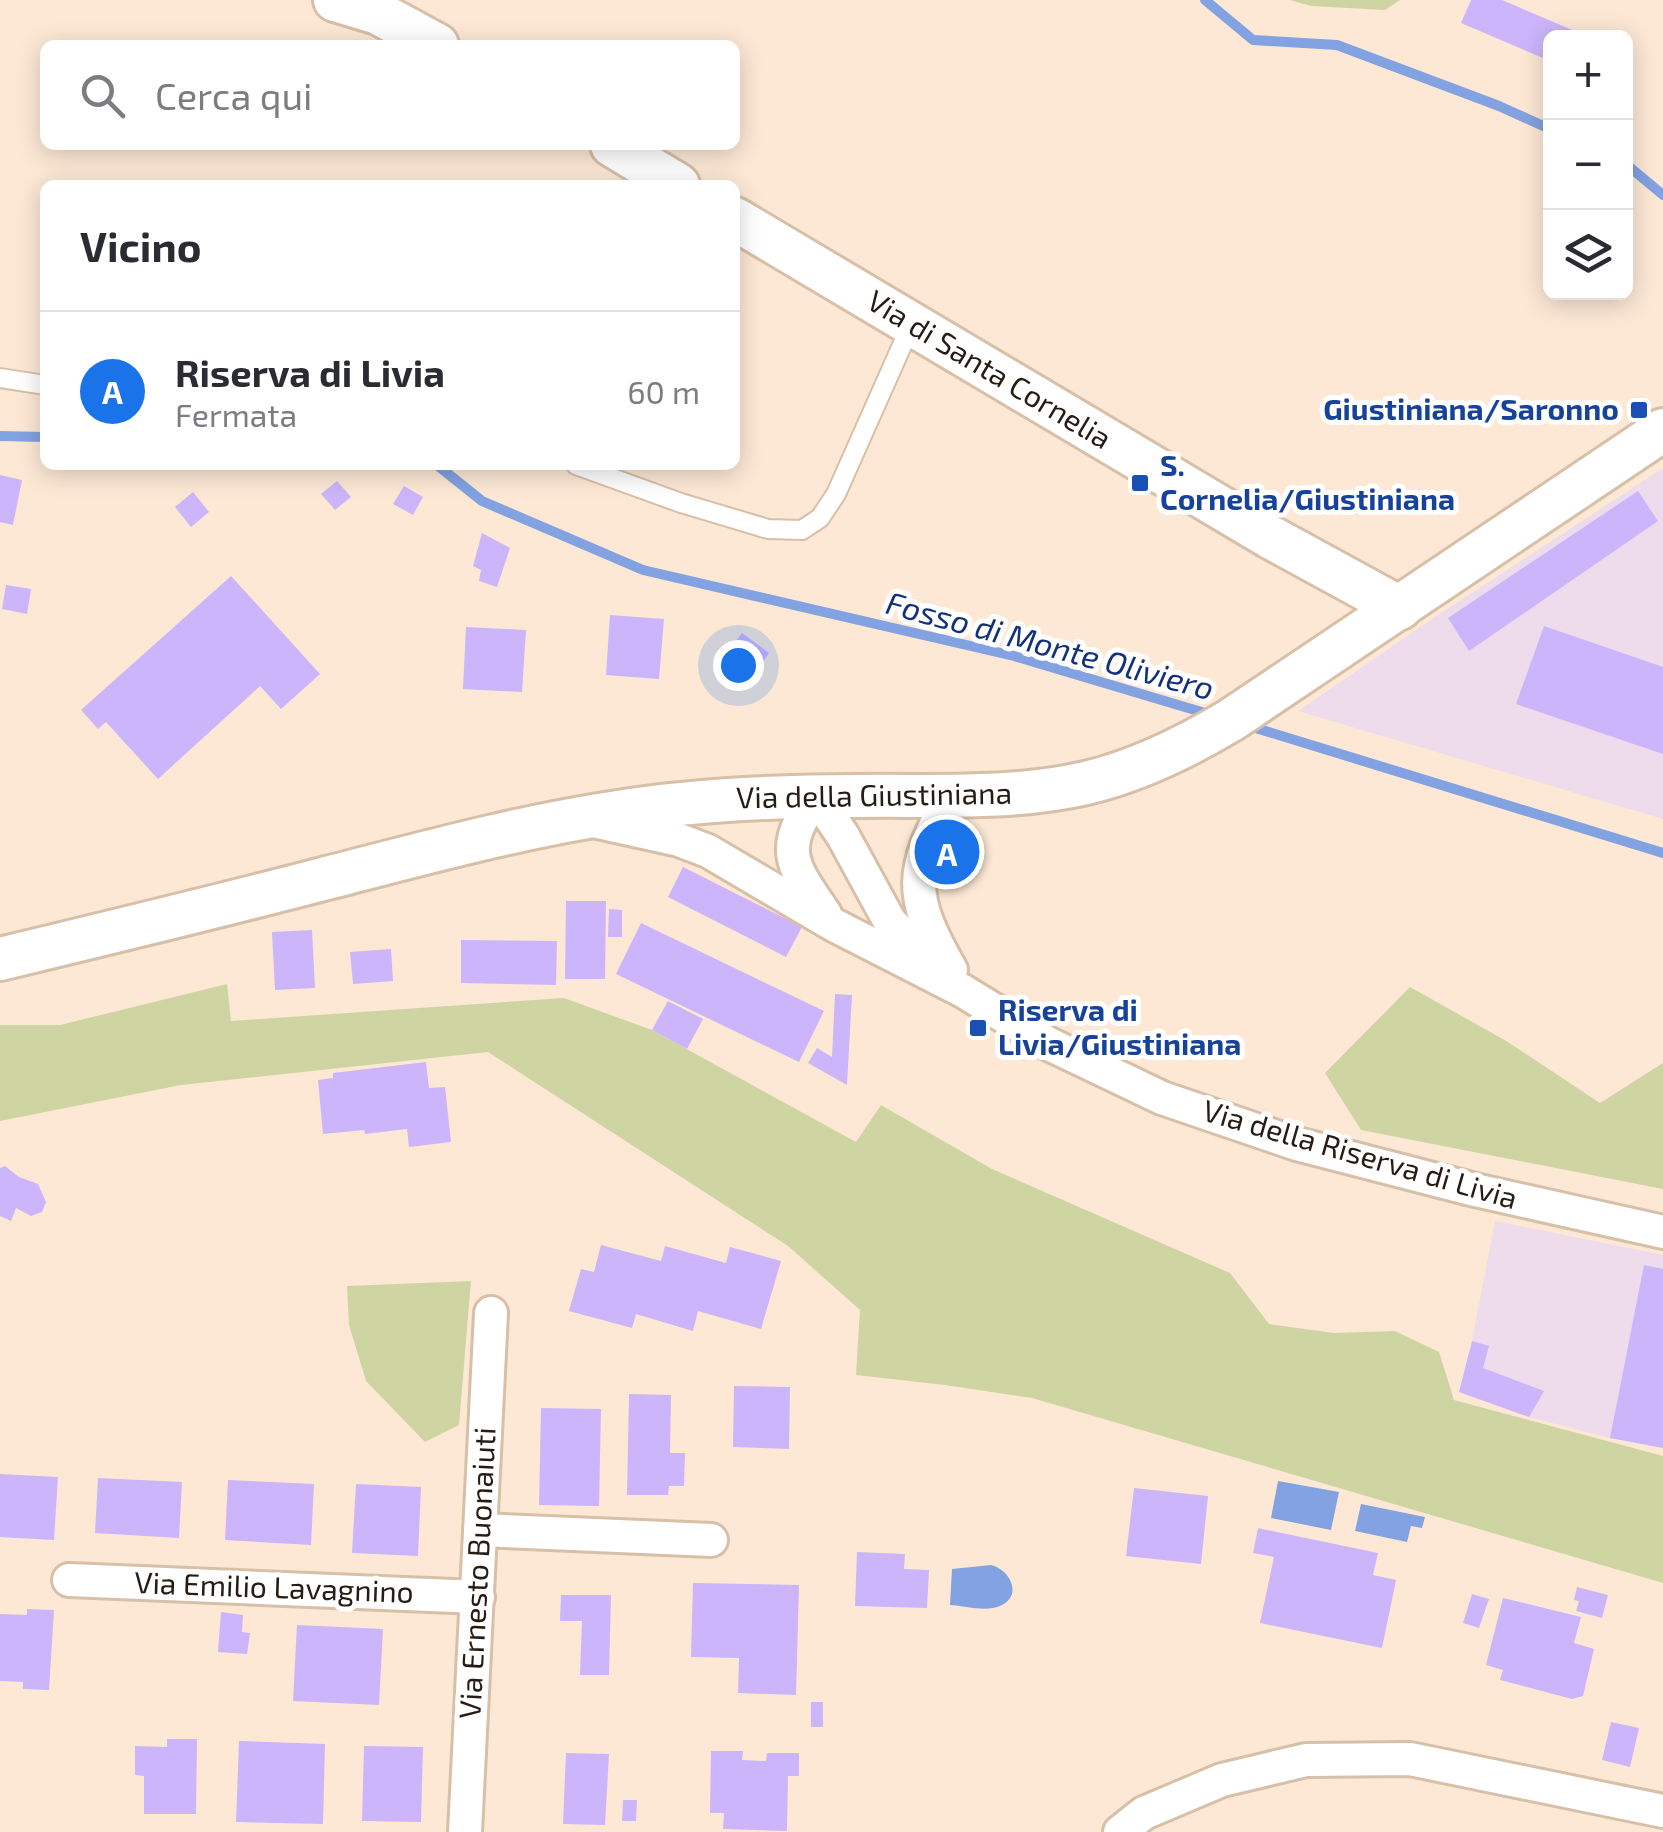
<!DOCTYPE html>
<html lang="it">
<meta charset="utf-8">
<style>
:root{--surface:#fff;--page:#f7f7f7;--text:#2b2b33;--muted:#7c7c81;--line:#e1e1e2;--accent:#1a73e8}
body{margin:0;font-family:"Exo 2",sans-serif;background:var(--page);color:var(--text)}
.controls{position:absolute;right:30px;top:30px;display:grid;overflow:hidden;border-radius:15px;box-shadow:0 5px 25px #0003}
.controls button{width:90px;height:90px;display:grid;place-items:center;padding:0;border:0;border-bottom:2px solid var(--line);background:var(--surface);color:var(--text);font:50px sans-serif}
.you{position:absolute;left:738px;top:665px;width:35px;height:35px;margin:-25px;border:8px solid #fff;border-radius:50%;background:#1a73e8;box-shadow:0 0 0 15px #1a73e833}
.badge{display:grid;place-items:center;width:65px;height:65px;border-radius:50%;background:var(--accent);color:#fff;font-size:32px;font-weight:700}
.pin{position:absolute;translate:-50% -50%;border:5px solid #fff;box-shadow:0 2px 10px #0006}
.list{margin:0;padding:0;list-style:none}
h2{display:flex;justify-content:space-between;align-items:center;height:130px;margin:0;padding:0 40px;font-size:42px}
h2 small{font-size:32px;font-weight:400;color:var(--muted)}
.list li{display:grid;grid-template-columns:65px 1fr auto;gap:30px;align-items:center;box-sizing:border-box;height:160px;padding:0 40px;border-top:2px solid var(--line)}
.list b{display:block;font-size:38px;white-space:nowrap}
.list p{margin:0;font-size:32px;white-space:nowrap;color:var(--muted)}
.list em{font-size:32px;font-style:normal;color:var(--muted)}
.icon{flex:none;width:55px;height:55px;fill:none;stroke:currentColor;stroke-width:2;stroke-linecap:round;stroke-linejoin:round}
.map{position:relative;flex:none;width:1663px;height:1832px;overflow:hidden}
.search{position:absolute;background:var(--surface);box-shadow:0 5px 25px #0003;left:40px;top:40px;width:700px;height:110px;display:flex;align-items:center;gap:25px;box-sizing:border-box;padding:0 35px;border-radius:15px;color:var(--muted);font-size:38px}
.panel{position:absolute;background:var(--surface);box-shadow:0 5px 25px #0003;left:40px;top:180px;width:700px;height:290px;border-radius:15px}
.map>svg:first-child{display:block}
.commercial{fill:#eedbeb}
.green{fill:#cfd5a2}
.water{fill:#83a2e1}
.lines{fill:none;stroke-linecap:round;stroke-linejoin:round}
.stream{stroke:#83a2e1;stroke-width:10}
.building{fill:#ccb5fa}
.service-casing{stroke:#d8bfa7;stroke-width:22}
.minor-casing{stroke:#d8bfa7;stroke-width:38}
.tertiary-casing{stroke:#d8bfa7;stroke-width:48}
.service{stroke:#fff;stroke-width:18}
.minor{stroke:#fff;stroke-width:32}
.tertiary{stroke:#fff;stroke-width:42}
.transit-dot{fill:#1a4fb4;stroke:#fff;stroke-width:4}
.labels{text-anchor:middle;stroke-width:10;stroke-linejoin:round;paint-order:stroke}
.street-label{font-size:30px;fill:#261c14;stroke:#fff}
.transit-label{font-size:30px;font-weight:bold;fill:#164399;stroke:#fff;text-anchor:start}
.water-label{font-size:32px;font-style:italic;fill:#13317a;stroke:#fff}
</style>
<div class="map">
<svg width="1663" height="1832" viewBox="0 0 1663 1832">
<rect width="100%" height="100%" fill="#fde8d5"/>
<g class="commercial">
<path d="M1663 468V819L1298 711 1429 621Z"/>
<path d="M1495 1221 1663 1255V1448L1610 1438 1529 1417 1459 1392 1472 1341Z"/>
</g>
<g class="green">
<path d="M1290 0H1400L1385 10 1311 6Z"/>
<path d="M227 984 231 1021 564 998 652 1030 856 1142 881 1105 992 1169 1230 1273 1269 1324 1334 1333 1395 1331 1439 1352 1454 1400 1663 1456V1583L1032 1398 945 1385 856 1375 860 1310 788 1246 488 1052 181 1085 0 1121V1025H60Z"/>
<path d="M1410 987 1508 1042 1600 1103 1663 1063V1189L1361 1130 1325 1073Z"/>
<path d="M471 1281 459 1425 425 1442 366 1381 349 1325 347 1286Z"/>
</g>
<g class="water">
<path d="M1278 1481 1339 1492 1331 1530 1271 1518Z"/>
<path d="M1361 1504 1425 1517 1422 1528 1411 1526 1407 1542 1355 1531Z"/>
<path d="M991 1565C1011 1570 1023 1596 1000 1606 986 1612 965 1606 950 1605L952 1569Z"/>
</g>
<g class="lines">
<g class="stream">
<path d="M1205 0 1253 40 1337 45 1499 106 1550 129"/>
<path d="M1626 164 1663 195"/>
<path d="M0 436 45 437"/>
<path d="M437 465 482 501 643 570 1014 656 1215 716"/>
<path d="M1246 725 1663 853"/>
</g>
</g>
<g class="building">
<path d="M1471 0H1502L1591 38H1550V61L1461 23Z"/>
<path d="M0 475 22 480 13 525 0 522Z"/>
<path d="M337 481 351 497 335 510 321 494Z"/>
<path d="M404 486 423 497 413 515 393 504Z"/>
<path d="M1638 491 1658 521 1469 651 1448 618Z"/>
<path d="M193 492 209 512 191 527 175 507Z"/>
<path d="M482 533 510 548 497 587 479 581 481 570 473 566Z"/>
<path d="M231 576 320 674 281 709 260 686 158 779 106 722 98 729 81 710Z"/>
<path d="M6 585 31 589 27 614 2 609Z"/>
<path d="M610 615 664 619 659 679 606 675Z"/>
<path d="M1544 626 1663 667V754L1516 704Z"/>
<path d="M466 627 526 630 522 692 463 689Z"/>
<path d="M742 633 769 653 752 677 725 656Z"/>
<path d="M683 867 802 927 786 957 668 897Z"/>
<path d="M566 901H606L605 979H565Z"/>
<path d="M609 909 622 910V937H608Z"/>
<path d="M641 923 824 1011 799 1062 616 974Z"/>
<path d="M312 930 315 988 275 990 272 932Z"/>
<path d="M461 940 557 941 556 985 461 983Z"/>
<path d="M391 949 393 981 353 984 350 952Z"/>
<path d="M835 994 852 995 847 1085 808 1063 817 1048 832 1057Z"/>
<path d="M668 1001 703 1019 687 1049 652 1030Z"/>
<path d="M426 1062 429 1088 445 1087 451 1142 409 1147 407 1129 365 1134 364 1130 323 1134 318 1080 333 1078V1073Z"/>
<path d="M5 1166 19 1177 38 1184 46 1202 42 1212 31 1216 16 1208 11 1221 0 1216V1168Z"/>
<path d="M601 1245 661 1261 665 1246 726 1263 730 1247 781 1261 761 1329 698 1311 693 1331 636 1314 632 1328 569 1311 581 1269 594 1272Z"/>
<path d="M1644 1265 1663 1269V1448L1610 1438Z"/>
<path d="M1472 1341 1489 1346 1483 1368 1544 1391 1529 1417 1459 1392Z"/>
<path d="M734 1386 790 1387 789 1449 733 1447Z"/>
<path d="M629 1394 671 1395 670 1453H685L684 1486H669L668 1495H627Z"/>
<path d="M541 1408 601 1409 599 1506 539 1505Z"/>
<path d="M0 1474 58 1477 54 1540 0 1537Z"/>
<path d="M98 1478 182 1482 179 1538 95 1533Z"/>
<path d="M228 1480 314 1484 311 1545 225 1540Z"/>
<path d="M356 1484 421 1487 418 1556 352 1553Z"/>
<path d="M1134 1488 1208 1496 1201 1564 1126 1556Z"/>
<path d="M1258 1528 1378 1553 1373 1575 1396 1580 1382 1648 1260 1623 1274 1557 1253 1553Z"/>
<path d="M857 1552 905 1554 904 1569 929 1570 927 1608 855 1606Z"/>
<path d="M693 1583 799 1585 796 1695 738 1693 739 1658 691 1657Z"/>
<path d="M1577 1587 1608 1595 1602 1618 1576 1611 1579 1601 1574 1600Z"/>
<path d="M1472 1594 1489 1599 1479 1628 1463 1623Z"/>
<path d="M561 1595H611L609 1675H580L582 1621H560Z"/>
<path d="M1503 1598 1581 1617 1574 1643 1594 1649 1583 1696 1572 1699 1500 1680 1503 1670 1486 1665Z"/>
<path d="M27 1609 54 1610 49 1690 23 1689V1682L0 1681V1614L27 1615Z"/>
<path d="M221 1612 243 1615 242 1632 250 1633 247 1654 218 1652Z"/>
<path d="M297 1625 383 1629 379 1705 293 1701Z"/>
<rect x="811" y="1702" width="12" height="25"/>
<path d="M1611 1722 1639 1728 1630 1767 1602 1760Z"/>
<path d="M167 1739H197L196 1814H144V1776L135 1775V1746L167 1747Z"/>
<path d="M239 1741 325 1744 323 1824 236 1822Z"/>
<path d="M364 1746 423 1747 421 1822 362 1821Z"/>
<path d="M711 1751H743L742 1760 766 1761 767 1753H799V1776H788L787 1831 723 1829 724 1813H710Z"/>
<path d="M566 1753 609 1754 605 1825 563 1824Z"/>
<path d="M623 1800H637L636 1821H622Z"/>
</g>
<g class="lines">
<g class="service-casing">
<g id="service">
<path d="M0 378 45 385"/>
<path d="M576 465 681 503 768 529 802 530 820 518 836 494 912 323"/>
</g>
</g>
<g class="minor-casing">
<g id="minor">
<path d="M593 821 679 840 708 851 832 924 963 991 1049 1044 1162 1098 1297 1144 1475 1190 1663 1232"/>
<path d="M825 914C791 864 778 850 816 796L843 836 890 922 930 961"/>
<path d="M951 970C907 893 910 872 951 795"/>
<path d="M480 1530 711 1540"/>
<path d="M69 1580 478 1597"/>
<path d="M465 1832 491 1313"/>
<path d="M1120 1832 1144 1813 1222 1780 1306 1760 1410 1759 1663 1811"/>
</g>
</g>
<g class="tertiary-casing">
<g id="tertiary">
<path d="M335 0 378 13 437 45"/>
<path d="M612 145 678 185"/>
<path d="M735 219 1270 537 1400 608"/>
<path d="M0 959C108 933 216 907 323 879 421 854 518 827 618 812 699 799 778 796 859 796 934 795 1012 800 1086 783 1137 771 1186 747 1231 720L1663 430"/>
</g>
</g>
<use href="#service" class="service"/>
<use href="#minor" class="minor"/>
<use href="#tertiary" class="tertiary"/>
</g>
<g class="transit-dot">
<rect x="1629" y="400" width="20" height="20" rx="5"/>
<rect x="1130" y="473" width="20" height="20" rx="5"/>
<rect x="968" y="1018" width="20" height="20" rx="5"/>
</g>
<g class="labels">
<g class="street-label">
<text transform="translate(989 370) rotate(31)" y="10">Via di Santa Cornelia</text>
<text transform="translate(874 796) rotate(-1)" y="10">Via della Giustiniana</text>
<text transform="translate(1360 1155) rotate(16)" y="10">Via della Riserva di Livia</text>
<text transform="translate(478 1573) rotate(-87)" y="10">Via Ernesto Buonaiuti</text>
<text transform="translate(274 1588) rotate(2)" y="10">Via Emilio Lavagnino</text>
</g>
<g class="transit-label">
<text x="1619" y="420" text-anchor="end">Giustiniana/Saronno</text>
<text x="1160" y="476">S.<tspan x="1160" dy="34">Cornelia/Giustiniana</tspan></text>
<text x="998" y="1021">Riserva di<tspan x="998" dy="34">Livia/Giustiniana</tspan></text>
</g>
<g class="water-label">
<text transform="translate(1050 646) rotate(15)" y="11">Fosso di Monte Oliviero</text>
</g>
</g>
</svg>
<div class="controls">
<button>+</button>
<button>−</button>
<button><svg class="icon" aria-label="layers" viewBox="0 0 24 24"><path d="M12 4l9 5-9 5-9-5zM3 14l9 5 9-5"/></svg></button>
</div>
<div class="you"></div>
<div class="pin badge" style="left:947px;top:852px">A</div>
<div class="search"><svg class="icon" aria-label="search" viewBox="0 0 24 24"><circle cx="10" cy="10" r="6"/><path d="M15 15l6 6"/></svg>Cerca qui</div>
<section class="panel">
<h2>Vicino<small></small></h2>
<ul class="list">
<li><span class="badge">A</span><div><b>Riserva di Livia</b><p>Fermata</p></div><em>60 m</em></li>
</ul>
</section>
</div>
